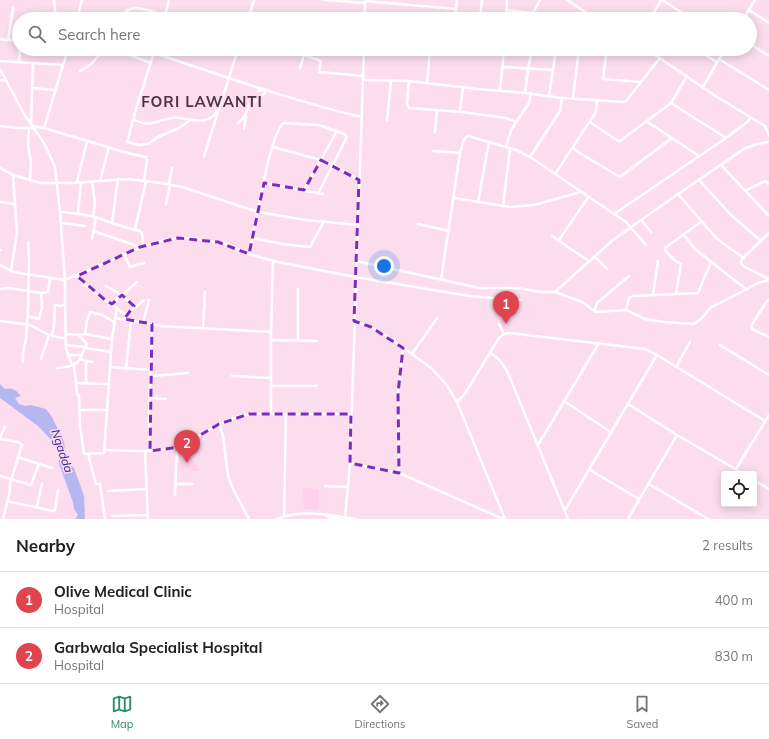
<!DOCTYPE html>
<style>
:root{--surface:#fff;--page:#f6f6f6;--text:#202124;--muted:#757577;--line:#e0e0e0;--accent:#278b66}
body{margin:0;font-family:Mulish,sans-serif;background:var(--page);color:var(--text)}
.controls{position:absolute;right:12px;bottom:12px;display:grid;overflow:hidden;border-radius:4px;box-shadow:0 2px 10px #0003}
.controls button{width:36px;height:36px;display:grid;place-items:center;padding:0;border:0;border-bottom:1px solid var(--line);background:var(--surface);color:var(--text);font:20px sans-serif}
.you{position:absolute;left:384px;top:266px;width:14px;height:14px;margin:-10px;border:3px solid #fff;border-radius:50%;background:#1a73e8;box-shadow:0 0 0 6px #1a73e833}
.badge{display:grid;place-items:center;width:26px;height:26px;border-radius:50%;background:var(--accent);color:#fff;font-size:13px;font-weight:700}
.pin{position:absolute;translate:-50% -33px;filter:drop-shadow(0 1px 2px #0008)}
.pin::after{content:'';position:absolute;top:21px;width:14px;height:12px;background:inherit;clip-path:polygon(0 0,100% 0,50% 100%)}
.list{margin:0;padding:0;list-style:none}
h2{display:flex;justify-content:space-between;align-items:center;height:52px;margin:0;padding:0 16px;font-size:17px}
h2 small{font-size:13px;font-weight:400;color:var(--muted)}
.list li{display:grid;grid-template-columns:26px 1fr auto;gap:12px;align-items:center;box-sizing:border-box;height:56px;padding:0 16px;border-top:1px solid var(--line)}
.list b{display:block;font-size:15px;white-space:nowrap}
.list p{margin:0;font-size:13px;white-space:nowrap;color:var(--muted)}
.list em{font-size:13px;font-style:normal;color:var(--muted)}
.icon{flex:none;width:22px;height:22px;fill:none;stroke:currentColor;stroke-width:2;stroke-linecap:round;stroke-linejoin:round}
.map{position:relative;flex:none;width:769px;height:519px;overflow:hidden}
.search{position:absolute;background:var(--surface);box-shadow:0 2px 10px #0003;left:12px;right:12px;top:12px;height:44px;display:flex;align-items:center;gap:10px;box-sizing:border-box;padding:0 14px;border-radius:22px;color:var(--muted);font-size:15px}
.sheet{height:164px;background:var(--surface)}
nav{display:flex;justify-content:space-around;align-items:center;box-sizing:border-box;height:56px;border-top:1px solid var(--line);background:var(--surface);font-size:11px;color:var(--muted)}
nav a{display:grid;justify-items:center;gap:2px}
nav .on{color:var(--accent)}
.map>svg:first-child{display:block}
.built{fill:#fed0ea}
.water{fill:#b6b7f2}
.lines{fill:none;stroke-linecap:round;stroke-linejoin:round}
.minor{stroke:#fff;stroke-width:2.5}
.marked{fill:none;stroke:#7b2cbf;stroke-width:3;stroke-dasharray:8 5;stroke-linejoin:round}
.labels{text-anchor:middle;stroke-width:3;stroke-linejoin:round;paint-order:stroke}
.water-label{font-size:12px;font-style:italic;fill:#3b2492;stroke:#fcddee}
.district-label{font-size:15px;font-weight:bold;letter-spacing:1px;fill:#4e3142;stroke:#fcddee}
</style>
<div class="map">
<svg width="769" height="519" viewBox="0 0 769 519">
<rect width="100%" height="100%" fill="#fcddee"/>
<g class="built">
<path d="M500 318 511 319 509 329H502V326L500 322Z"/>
<path d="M186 446 192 458 200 471H192V468H190L179 469V452Z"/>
<path d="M303 488 319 489V509H304Z"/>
</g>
<path class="water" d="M0 384 5 389C13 387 16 390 21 396L15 398 19 404 25 406 31 405 46 409 52 417 64 442 68 463 74 468 84 496 85 519H75L78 515 74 509 73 502 59 464 58 451 54 443 38 426 0 398Z"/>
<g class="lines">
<g class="minor">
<path d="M54 0 56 19"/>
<path d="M324 0 365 3"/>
<path d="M567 0 596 19"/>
<path d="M662 0 692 19"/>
<path d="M365 1 456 9"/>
<path d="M506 10 584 18 587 14"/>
<path d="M749 10 769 23"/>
<path d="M533 13 540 0"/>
<path d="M77 19 82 0"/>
<path d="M122 19C126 0 152 11 165 16"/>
<path d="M164 19 169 0"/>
<path d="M248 19 254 0"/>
<path d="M365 19V2"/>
<path d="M455 19 457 0"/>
<path d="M480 19 482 0"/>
<path d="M506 19 507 0"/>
<path d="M650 19 661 0"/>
<path d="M743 19 755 0"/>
<path d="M0 39 19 41"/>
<path d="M8 40 13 8"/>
<path d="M750 44 769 56"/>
<path d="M155 49 136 109 127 142 140 145 148 144 158 137 179 128 189 121"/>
<path d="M469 49 505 54"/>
<path d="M598 49 606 50"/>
<path d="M607 49 603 79 641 82"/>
<path d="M646 49 717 97 765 126 769 136"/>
<path d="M695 49 717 62"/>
<path d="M154 53C223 76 291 100 361 117"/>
<path d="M102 54C117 48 137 58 151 63"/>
<path d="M719 59 769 90"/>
<path d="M0 61 63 65"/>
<path d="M19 63 20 49"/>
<path d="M503 67 553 70"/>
<path d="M300 68 304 55 321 61 319 72 364 76"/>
<path d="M0 69 24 114 44 143 55 167 60 212 65 280V304L61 306 55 305 54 326 52 335"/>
<path d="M80 71 90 65 105 49"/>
<path d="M0 80 6 81"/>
<path d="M364 80 409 81 477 89 525 93 562 98 624 102 626 101 660 58"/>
<path d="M409 81 407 104 409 108 462 112 506 118 516 122"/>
<path d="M427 83 430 49"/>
<path d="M703 87 725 49"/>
<path d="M32 88 55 90"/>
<path d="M258 91 264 90"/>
<path d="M500 91 504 49"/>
<path d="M525 93 528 69 532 49"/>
<path d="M549 96 556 49"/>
<path d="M573 98 579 49"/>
<path d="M671 103 726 138"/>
<path d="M248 106 262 96 267 90"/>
<path d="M460 112 463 87"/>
<path d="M133 119C151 129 155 120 172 118 186 116 207 129 217 111"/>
<path d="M387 120 391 81"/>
<path d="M646 121 699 156"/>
<path d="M590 122 618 141H620L671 103 687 76"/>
<path d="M31 123 33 63"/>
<path d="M238 123 244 117 250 105"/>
<path d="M0 126 18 128H34"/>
<path d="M32 126 44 128 131 154 146 157"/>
<path d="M29 128 28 146 31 162 30 181"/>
<path d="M44 128 68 49"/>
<path d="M244 129 246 116"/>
<path d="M435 132 437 110"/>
<path d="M273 147 321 160 334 165 359 180"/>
<path d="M506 147 511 130 529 103 531 93"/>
<path d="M573 148 578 152 620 177 672 138"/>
<path d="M433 151 460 153"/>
<path d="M204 156 238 49"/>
<path d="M530 157 560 111 562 98"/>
<path d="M721 165 769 216"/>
<path d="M0 168 13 175 41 183H73L129 179 161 183 182 187 258 212 306 220 358 225"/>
<path d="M555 174 596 112 597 100"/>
<path d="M699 180 731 215 761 241"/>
<path d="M92 181 95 203 93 217"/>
<path d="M100 181 109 147"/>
<path d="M144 181 147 160"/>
<path d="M77 182 87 141"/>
<path d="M264 183 288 188 323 194"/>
<path d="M169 184 172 168"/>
<path d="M304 190 337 131"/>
<path d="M745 191 765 181 769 184"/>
<path d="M678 194 717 239 744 258"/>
<path d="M454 198 510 207 534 205 581 192"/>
<path d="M0 202 15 204"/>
<path d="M478 202 489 142"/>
<path d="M166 204 170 185"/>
<path d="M503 206 510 149"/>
<path d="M60 212C73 213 86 214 98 218 112 223 125 228 140 231L142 233 143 246"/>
<path d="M78 213 81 182"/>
<path d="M614 214 726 138 746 123 751 118"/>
<path d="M641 220 651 232"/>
<path d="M61 223 85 226"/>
<path d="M112 223 118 179"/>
<path d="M418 224 449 231"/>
<path d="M135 230 146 181"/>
<path d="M93 231 140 247"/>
<path d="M769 233 742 259 741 263 743 266 769 279"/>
<path d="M684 235 695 249 747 290"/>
<path d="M552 236 590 262"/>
<path d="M253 238 282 244 310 247 324 221"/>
<path d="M92 239 96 217"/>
<path d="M559 240 589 196"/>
<path d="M0 250H1"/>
<path d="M124 254 130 267 144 263"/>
<path d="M249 254C254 233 270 130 284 123L319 125 344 134 347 137 319 192"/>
<path d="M595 257 607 269"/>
<path d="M356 261 479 288H518L540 292H555L582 302 596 312 626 310 645 319 664 322 694 324 702 318 711 307 718 304 758 283 769 280"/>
<path d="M0 265 13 272 65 280 147 245 164 240 178 238H192L227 244 249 254 273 261 355 277 469 296 521 300"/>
<path d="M11 271 17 232 13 175"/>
<path d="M77 276C90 293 109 302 126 315"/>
<path d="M441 280 460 153 464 139 468 136 516 150 530 157 626 222 646 245"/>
<path d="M106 286 122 295 135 307"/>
<path d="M0 289 9 288 41 293 48 292 50 278"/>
<path d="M555 292 613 240 678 194 744 149 757 144 769 142"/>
<path d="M676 294 681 264 674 260 665 250V248L702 221"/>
<path d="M653 295 658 261"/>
<path d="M769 299 767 301 751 326 752 329 769 337"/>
<path d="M65 304 66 349 72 365H74L77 394 79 396 80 426 84 454 104 453 112 339 117 307"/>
<path d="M112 304 137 282"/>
<path d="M626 310 629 298 633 296 698 293 711 262"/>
<path d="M596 311 595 309 597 303 629 276"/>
<path d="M27 316 39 319 42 308 41 293"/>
<path d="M115 318 161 326 271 332"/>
<path d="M124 319 131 311 144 300"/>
<path d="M0 321 30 325 49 335 66 339"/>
<path d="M354 321 371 327 387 336 431 368 446 384 457 402 505 519"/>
<path d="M143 323 149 300"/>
<path d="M152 324 149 419 150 451 180 447 219 424 239 416 249 414H351"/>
<path d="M499 324 504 334"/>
<path d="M203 328 205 292"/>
<path d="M85 334 87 321 90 312 102 315 114 322"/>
<path d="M79 335 85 334 112 339"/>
<path d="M271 340 316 341"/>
<path d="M298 340V289"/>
<path d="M66 345 84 347 85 348 87 344 79 335 66 334"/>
<path d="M720 345 769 375"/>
<path d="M490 353C499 357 503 364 508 373L568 519"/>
<path d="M412 354 437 318"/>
<path d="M68 355H81"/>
<path d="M41 359 49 335"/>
<path d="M86 361 92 362"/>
<path d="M23 362V353L26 339 28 308 29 261 28 242"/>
<path d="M111 367 151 370"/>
<path d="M676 367 690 342"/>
<path d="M57 368C65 367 75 367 80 359"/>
<path d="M126 369 131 321"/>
<path d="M151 376 188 373"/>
<path d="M232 376 271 378"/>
<path d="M76 383 109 384"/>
<path d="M86 383V361L80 359 85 348 111 352"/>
<path d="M271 386H317"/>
<path d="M150 398 166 399"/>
<path d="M564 401 612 433"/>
<path d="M457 402 464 395 499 338 504 334 509 333 645 349 657 355 765 421"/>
<path d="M628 404 677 435 744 474"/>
<path d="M80 410H107"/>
<path d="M271 414V332L273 261"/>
<path d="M219 424 223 436 228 476 232 487 249 519"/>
<path d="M0 438 5 426"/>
<path d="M0 439 18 442 22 445 10 484V491L3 519"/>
<path d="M538 445 599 343"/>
<path d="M104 450 135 451H150"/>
<path d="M145 451 148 519"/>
<path d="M88 454 96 484H100L105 519"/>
<path d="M350 463 399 473 503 519"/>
<path d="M39 464 52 468"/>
<path d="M736 469 769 415"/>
<path d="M590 470 639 499"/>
<path d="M399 473 398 393 403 348"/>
<path d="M0 476 31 485 39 464 18 457"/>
<path d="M754 480 769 489"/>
<path d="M176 484H193"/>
<path d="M649 484 708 519"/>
<path d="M325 486 348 487"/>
<path d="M108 491 146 489"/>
<path d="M175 495 176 464 178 447"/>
<path d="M7 501 53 511 55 510 58 490"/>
<path d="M37 506 42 484"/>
<path d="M565 510 657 355"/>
<path d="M112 516 148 515"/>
<path d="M284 516 286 414"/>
<path d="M328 517 341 519"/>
<path d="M276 519C301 509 328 515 355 519"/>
<path d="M345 519 350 463 364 49"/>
<path d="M628 519 677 435"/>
</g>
</g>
<path class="marked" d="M321 160 359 180 354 321 371 327 403 348 398 393 399 473 350 463 351 414H249L219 424 180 447 150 451 152 324 124 319 134 306 122 295 112 304 105 300 77 276 140 247 178 238 218 242 249 254 264 183 304 190Z"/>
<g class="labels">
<g class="water-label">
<text transform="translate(62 451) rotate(71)" y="4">Ngadda</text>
</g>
<g class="district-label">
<text x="202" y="107">FORI LAWANTI</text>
</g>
</g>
</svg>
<div class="controls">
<button><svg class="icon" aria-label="locate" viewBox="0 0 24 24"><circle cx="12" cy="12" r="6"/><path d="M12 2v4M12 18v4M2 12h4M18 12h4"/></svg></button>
</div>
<div class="you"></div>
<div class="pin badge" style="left:506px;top:324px;background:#e0444e">1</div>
<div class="pin badge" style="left:187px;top:463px;background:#e0444e">2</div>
<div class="search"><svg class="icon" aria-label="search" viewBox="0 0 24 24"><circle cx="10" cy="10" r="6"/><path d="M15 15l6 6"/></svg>Search here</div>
</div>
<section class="sheet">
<h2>Nearby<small>2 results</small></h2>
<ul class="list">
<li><span class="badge" style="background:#e0444e">1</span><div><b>Olive Medical Clinic</b><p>Hospital</p></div><em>400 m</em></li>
<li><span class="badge" style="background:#e0444e">2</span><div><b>Garbwala Specialist Hospital</b><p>Hospital</p></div><em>830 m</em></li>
</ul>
</section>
<nav>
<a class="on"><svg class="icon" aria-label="map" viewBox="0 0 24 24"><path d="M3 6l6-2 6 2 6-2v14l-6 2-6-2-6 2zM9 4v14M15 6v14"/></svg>Map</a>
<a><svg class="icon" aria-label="directions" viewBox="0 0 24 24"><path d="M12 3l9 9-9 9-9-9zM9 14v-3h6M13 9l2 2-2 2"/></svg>Directions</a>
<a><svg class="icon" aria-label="saved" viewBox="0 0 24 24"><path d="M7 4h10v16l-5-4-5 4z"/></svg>Saved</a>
</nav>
